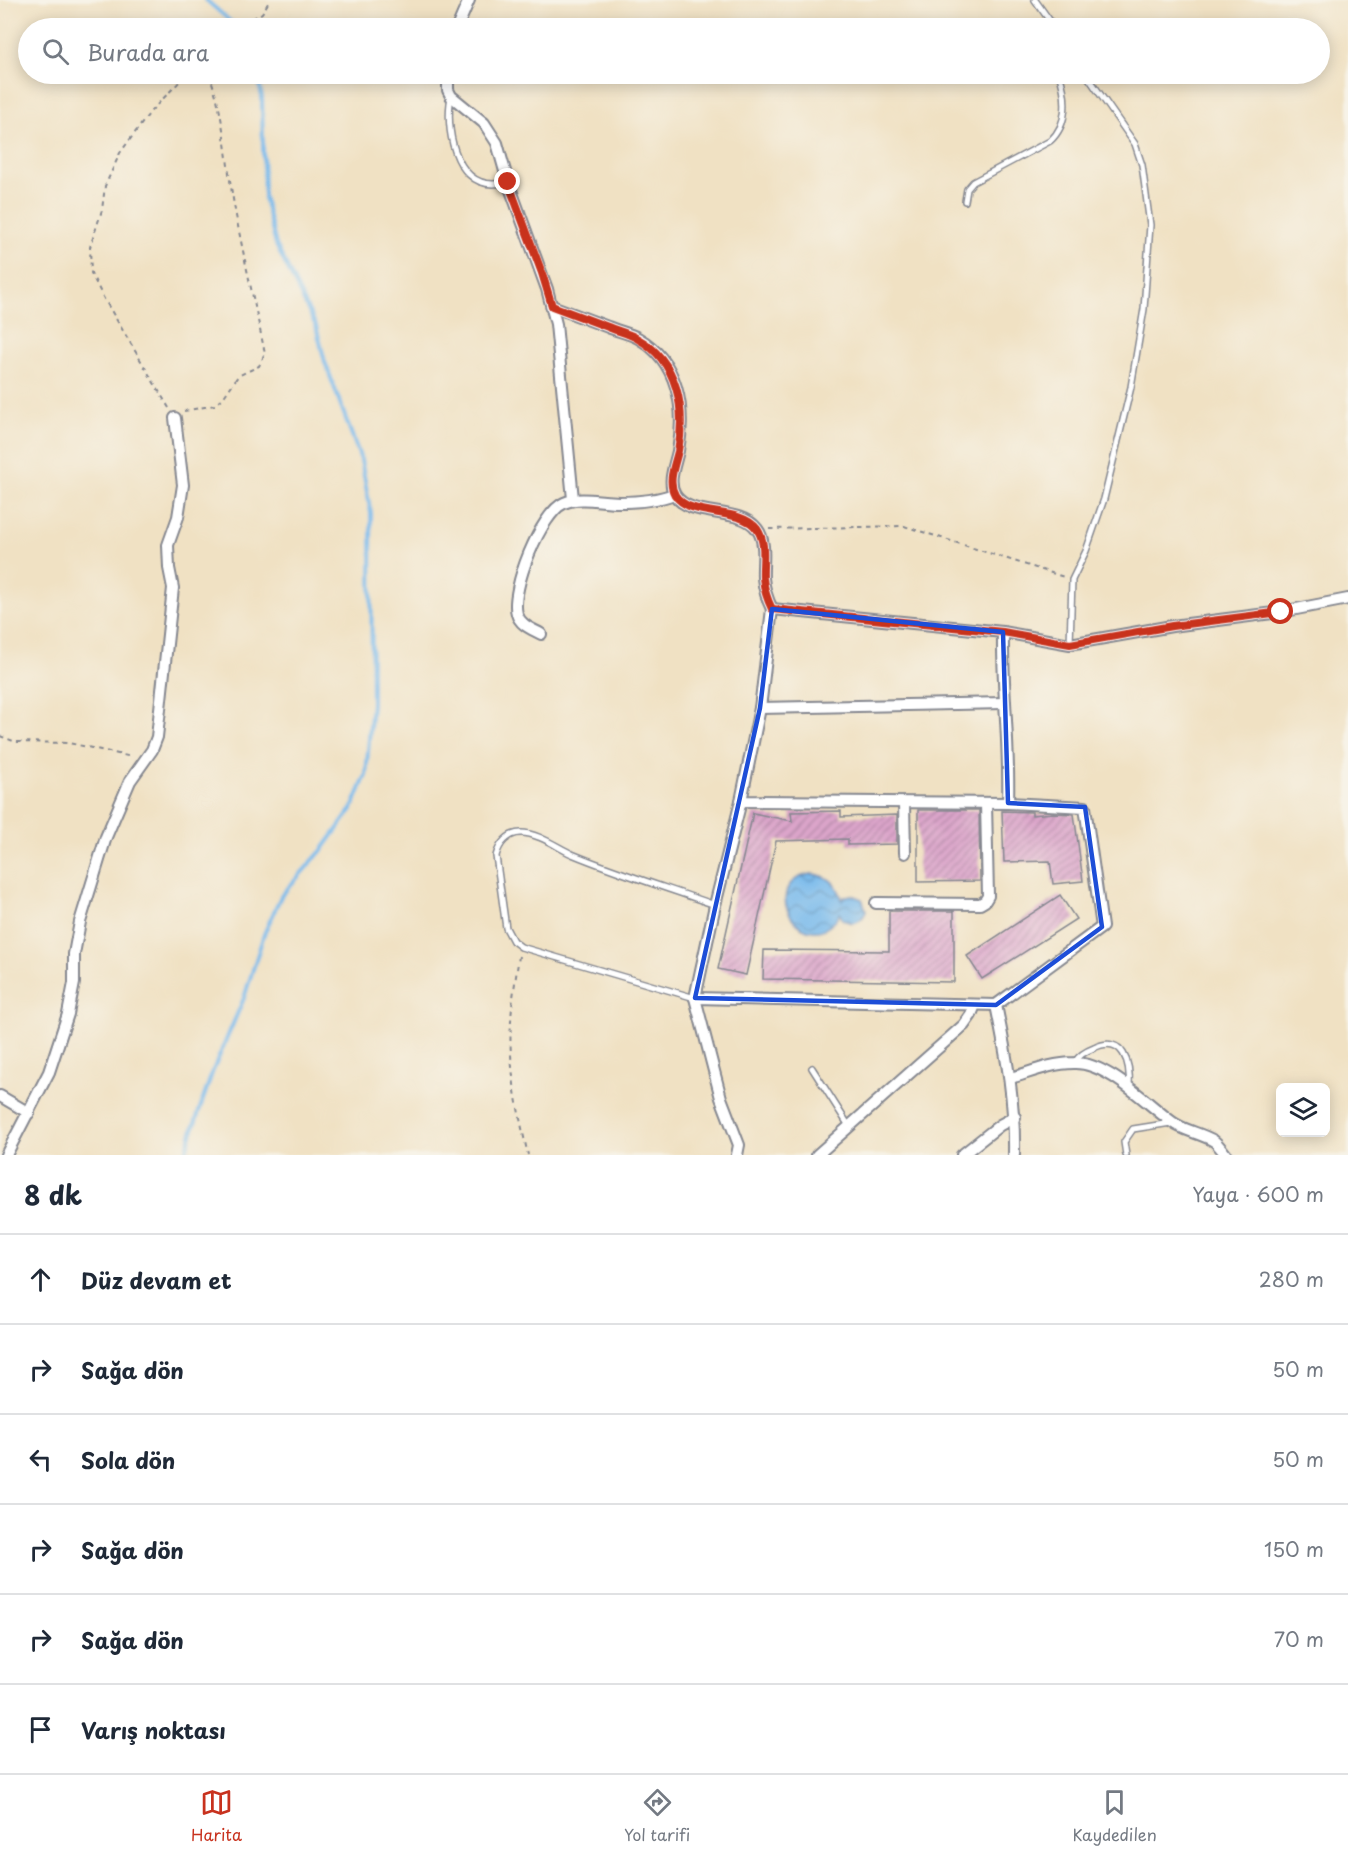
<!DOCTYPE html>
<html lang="tr">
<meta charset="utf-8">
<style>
:root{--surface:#fff;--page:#f2f2f3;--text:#1f2937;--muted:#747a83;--line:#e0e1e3;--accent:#c8321e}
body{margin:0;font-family:"Playpen Sans",sans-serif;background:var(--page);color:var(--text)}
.controls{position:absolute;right:18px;bottom:18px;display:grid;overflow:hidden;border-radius:9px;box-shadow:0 3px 15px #0003}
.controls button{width:54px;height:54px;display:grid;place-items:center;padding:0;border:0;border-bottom:2px solid var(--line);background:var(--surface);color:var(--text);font:30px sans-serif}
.stop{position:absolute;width:18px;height:18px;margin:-14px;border:4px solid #c8321e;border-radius:50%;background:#fff}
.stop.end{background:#c8321e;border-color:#fff;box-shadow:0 2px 6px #0008}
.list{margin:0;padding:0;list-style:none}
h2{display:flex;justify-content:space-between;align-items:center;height:78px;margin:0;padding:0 24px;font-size:26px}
h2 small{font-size:20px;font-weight:400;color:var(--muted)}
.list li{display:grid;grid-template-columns:39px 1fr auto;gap:18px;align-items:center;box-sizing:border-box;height:90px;padding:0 24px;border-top:2px solid var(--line)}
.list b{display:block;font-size:22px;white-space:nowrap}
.list em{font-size:20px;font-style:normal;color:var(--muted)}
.icon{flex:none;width:33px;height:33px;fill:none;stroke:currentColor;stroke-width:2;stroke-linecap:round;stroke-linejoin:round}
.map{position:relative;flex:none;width:1348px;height:1155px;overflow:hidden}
.search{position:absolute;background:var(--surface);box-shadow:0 3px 15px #0003;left:18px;right:18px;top:18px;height:66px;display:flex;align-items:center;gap:15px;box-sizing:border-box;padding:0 21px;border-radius:33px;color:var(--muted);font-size:22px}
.sheet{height:618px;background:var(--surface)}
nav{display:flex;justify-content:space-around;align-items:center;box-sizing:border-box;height:84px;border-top:2px solid var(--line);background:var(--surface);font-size:16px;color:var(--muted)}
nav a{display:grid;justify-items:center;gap:3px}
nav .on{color:var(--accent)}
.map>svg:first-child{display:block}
.water{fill:url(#water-waves);stroke:#4974a5;stroke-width:1.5}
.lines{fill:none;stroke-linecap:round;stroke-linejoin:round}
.stream{stroke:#77b9ec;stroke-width:4}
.building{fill:url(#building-hatch)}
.service-casing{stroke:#868890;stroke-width:8}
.minor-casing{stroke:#868890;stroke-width:14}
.path{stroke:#868890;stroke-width:2;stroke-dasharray:4.5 4.5;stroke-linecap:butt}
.service{stroke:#fff;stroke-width:5}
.minor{stroke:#fff;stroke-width:10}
.route{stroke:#c8321e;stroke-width:8}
.marked{fill:none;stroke:#1d4ed8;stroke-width:4.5;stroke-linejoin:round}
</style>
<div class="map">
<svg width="1348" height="1155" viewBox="0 0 1348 1155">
<defs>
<pattern id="water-waves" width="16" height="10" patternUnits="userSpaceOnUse" patternTransform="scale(1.5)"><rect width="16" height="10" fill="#77b9ec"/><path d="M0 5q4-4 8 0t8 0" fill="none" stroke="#6197c2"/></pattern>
<pattern id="building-hatch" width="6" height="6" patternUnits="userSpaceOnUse" patternTransform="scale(1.5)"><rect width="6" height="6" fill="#dca5ca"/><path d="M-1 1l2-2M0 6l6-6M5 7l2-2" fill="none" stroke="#b287a7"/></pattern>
</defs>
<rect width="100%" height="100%" fill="#f7f3e8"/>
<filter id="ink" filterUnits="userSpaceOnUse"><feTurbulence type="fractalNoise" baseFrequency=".0167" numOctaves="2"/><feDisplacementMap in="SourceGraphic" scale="12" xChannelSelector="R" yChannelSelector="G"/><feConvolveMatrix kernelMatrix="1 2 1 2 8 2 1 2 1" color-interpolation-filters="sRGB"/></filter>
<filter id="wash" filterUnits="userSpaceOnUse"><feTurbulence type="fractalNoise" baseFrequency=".008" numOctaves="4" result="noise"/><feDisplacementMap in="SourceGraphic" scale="24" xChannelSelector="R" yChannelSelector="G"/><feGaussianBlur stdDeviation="1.35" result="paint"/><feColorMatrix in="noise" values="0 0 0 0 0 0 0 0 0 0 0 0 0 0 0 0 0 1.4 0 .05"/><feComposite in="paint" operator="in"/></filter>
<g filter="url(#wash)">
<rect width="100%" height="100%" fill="#f0e1c3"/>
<path class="water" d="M811 874C829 875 839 885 842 901L844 897 851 895 862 899 866 910C863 922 852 926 842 919L840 913C809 967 752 884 811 874Z"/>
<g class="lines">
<g class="stream">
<path d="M206 0 238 28"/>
<path d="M186 1155 187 1147 212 1073 244 998 264 934 281 896 323 849 352 809 366 775 372 703 371 513 361 460 325 362 316 326 276 245 264 197 262 97 257 74"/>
</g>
</g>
<g id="blocks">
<g class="building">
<path d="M918 810H979L980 881 918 882Z"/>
<path d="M841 811V817L897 815V844L848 845V839L776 841 746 975 718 969 753 813 792 821 791 812Z"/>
<path d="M1002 811 1032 812V815L1053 813 1074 814 1083 881 1053 884 1050 861 1004 862Z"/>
<path d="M1060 895 1076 919 982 979 967 956Z"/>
<path d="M889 911H954V982L763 979 764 950 889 951Z"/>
</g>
</g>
</g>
<g filter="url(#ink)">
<use href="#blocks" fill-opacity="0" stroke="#868890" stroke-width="1.5"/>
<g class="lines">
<g class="service-casing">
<g id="service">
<path d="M1035 0 1055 28"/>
<path d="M451 97C445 126 454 184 493 184 498 184 503 183 507 182"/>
<path d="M965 201 967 189 973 182 1050 141C1069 124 1067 96 1059 74"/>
<path d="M1070 644 1072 580 1086 551 1104 499 1131 387 1144 309 1150 225 1142 165 1135 144 1086 74"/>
<path d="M695 998 521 947 513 941 506 928 496 856C499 844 508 833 521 833 538 833 557 847 572 854 618 873 667 888 715 905"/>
<path d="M1075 1062C1079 1055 1086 1051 1094 1048 1123 1034 1131 1063 1129 1087"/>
<path d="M812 1068 849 1126"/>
<path d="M1126 1155 1124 1142 1133 1129 1171 1123"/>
</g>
</g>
<g class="minor-casing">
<g id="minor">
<path d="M457 28 469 0"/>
<path d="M448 74V90L451 96 484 123 497 143 508 182 547 289 556 324 573 499"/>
<path d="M552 306C571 313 589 320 608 327 617 331 629 333 638 338 678 361 686 408 678 451 675 465 667 482 675 495 690 519 740 506 757 529 767 542 762 563 763 578 764 589 767 599 772 609"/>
<path d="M1003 632 772 609 760 708 741 801 1008 803C1010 746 1002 689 1003 632L1070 644 1172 626 1281 612 1348 599"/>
<path d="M541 634C532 629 520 625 517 614 510 590 541 513 564 503 581 496 601 502 619 502 636 502 658 500 674 494"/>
<path d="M760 708 1005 703"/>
<path d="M904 803 905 853"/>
<path d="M876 903 980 904 985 901 988 896 986 803"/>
<path d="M695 998 996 1005 1102 927 1085 807 1008 803"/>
<path d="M996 1005C1007 1059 1015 1100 1014 1155"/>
<path d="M1011 1078C1031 1072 1052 1063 1074 1063 1107 1062 1146 1103 1172 1122 1184 1131 1201 1133 1214 1141 1218 1144 1223 1151 1226 1155"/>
<path d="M0 1096 29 1113"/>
<path d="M6 1155 49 1072 68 1014 74 983V954L80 922 106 837 130 781 152 750 157 737 173 588 169 568 168 545 178 517 183 485 175 418"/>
<path d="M737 1155 739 1145 721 1098 695 998 715 905 741 801"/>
<path d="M817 1155 964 1025 971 1015 975 1005"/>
<path d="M962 1155 1000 1125 1015 1117"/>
</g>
</g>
<g class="path">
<path d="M237 28 262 13 270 0"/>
<path d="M169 408 103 297 91 273 90 247 102 210 105 186 120 153 151 111 187 74"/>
<path d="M184 411 215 405 223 398 238 376 259 366 265 354C254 299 240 243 231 187 225 148 223 110 209 74"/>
<path d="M769 529 904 526 1064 577"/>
<path d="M0 736 16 742 69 743 132 757"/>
<path d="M519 956C516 977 512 999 511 1021 508 1065 518 1112 528 1155"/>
</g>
<use href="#service" class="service"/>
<use href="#minor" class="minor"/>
</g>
</g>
<g class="lines" filter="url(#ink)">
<path class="route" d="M508 182 542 273 552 306C571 313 589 320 608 327 617 331 629 333 638 339 678 361 686 409 678 451 675 465 667 481 675 495 690 519 740 506 757 529 767 543 762 562 763 578 764 589 767 599 772 609L1003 632 1070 644 1172 626 1281 612"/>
</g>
<path class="marked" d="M772 609 1003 632 1008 803 1085 807 1102 927 996 1005 695 998 760 708Z"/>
</svg>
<div class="controls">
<button><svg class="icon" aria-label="layers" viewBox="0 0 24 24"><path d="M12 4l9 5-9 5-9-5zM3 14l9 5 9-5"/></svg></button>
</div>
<div class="stop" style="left:1281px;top:612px"></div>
<div class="stop end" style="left:508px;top:182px"></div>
<div class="search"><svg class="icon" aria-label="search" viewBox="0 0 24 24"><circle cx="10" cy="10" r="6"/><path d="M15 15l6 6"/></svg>Burada ara</div>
</div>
<section class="sheet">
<h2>8 dk<small>Yaya · 600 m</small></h2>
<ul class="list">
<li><svg class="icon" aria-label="ahead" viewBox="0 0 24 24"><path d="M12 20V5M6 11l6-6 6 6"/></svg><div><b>Düz devam et</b></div><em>280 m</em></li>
<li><svg class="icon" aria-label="right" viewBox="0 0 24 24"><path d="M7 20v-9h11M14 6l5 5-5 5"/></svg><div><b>Sağa dön</b></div><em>50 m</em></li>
<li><svg class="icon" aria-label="left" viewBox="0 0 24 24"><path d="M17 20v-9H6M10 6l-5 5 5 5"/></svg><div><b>Sola dön</b></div><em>50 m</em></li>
<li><svg class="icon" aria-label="right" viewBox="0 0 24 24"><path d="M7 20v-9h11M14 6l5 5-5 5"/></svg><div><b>Sağa dön</b></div><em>150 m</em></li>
<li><svg class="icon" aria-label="right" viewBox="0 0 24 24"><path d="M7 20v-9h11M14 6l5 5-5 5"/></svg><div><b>Sağa dön</b></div><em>70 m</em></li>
<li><svg class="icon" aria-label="arrive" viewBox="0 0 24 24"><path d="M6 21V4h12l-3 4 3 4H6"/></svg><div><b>Varış noktası</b></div></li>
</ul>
</section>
<nav>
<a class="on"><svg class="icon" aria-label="map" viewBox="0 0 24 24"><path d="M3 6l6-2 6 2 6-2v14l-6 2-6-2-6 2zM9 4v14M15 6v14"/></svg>Harita</a>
<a><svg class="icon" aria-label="directions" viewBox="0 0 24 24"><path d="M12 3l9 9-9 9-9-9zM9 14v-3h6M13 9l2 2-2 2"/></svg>Yol tarifi</a>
<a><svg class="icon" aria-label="saved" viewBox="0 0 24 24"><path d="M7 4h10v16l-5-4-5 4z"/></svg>Kaydedilen</a>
</nav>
